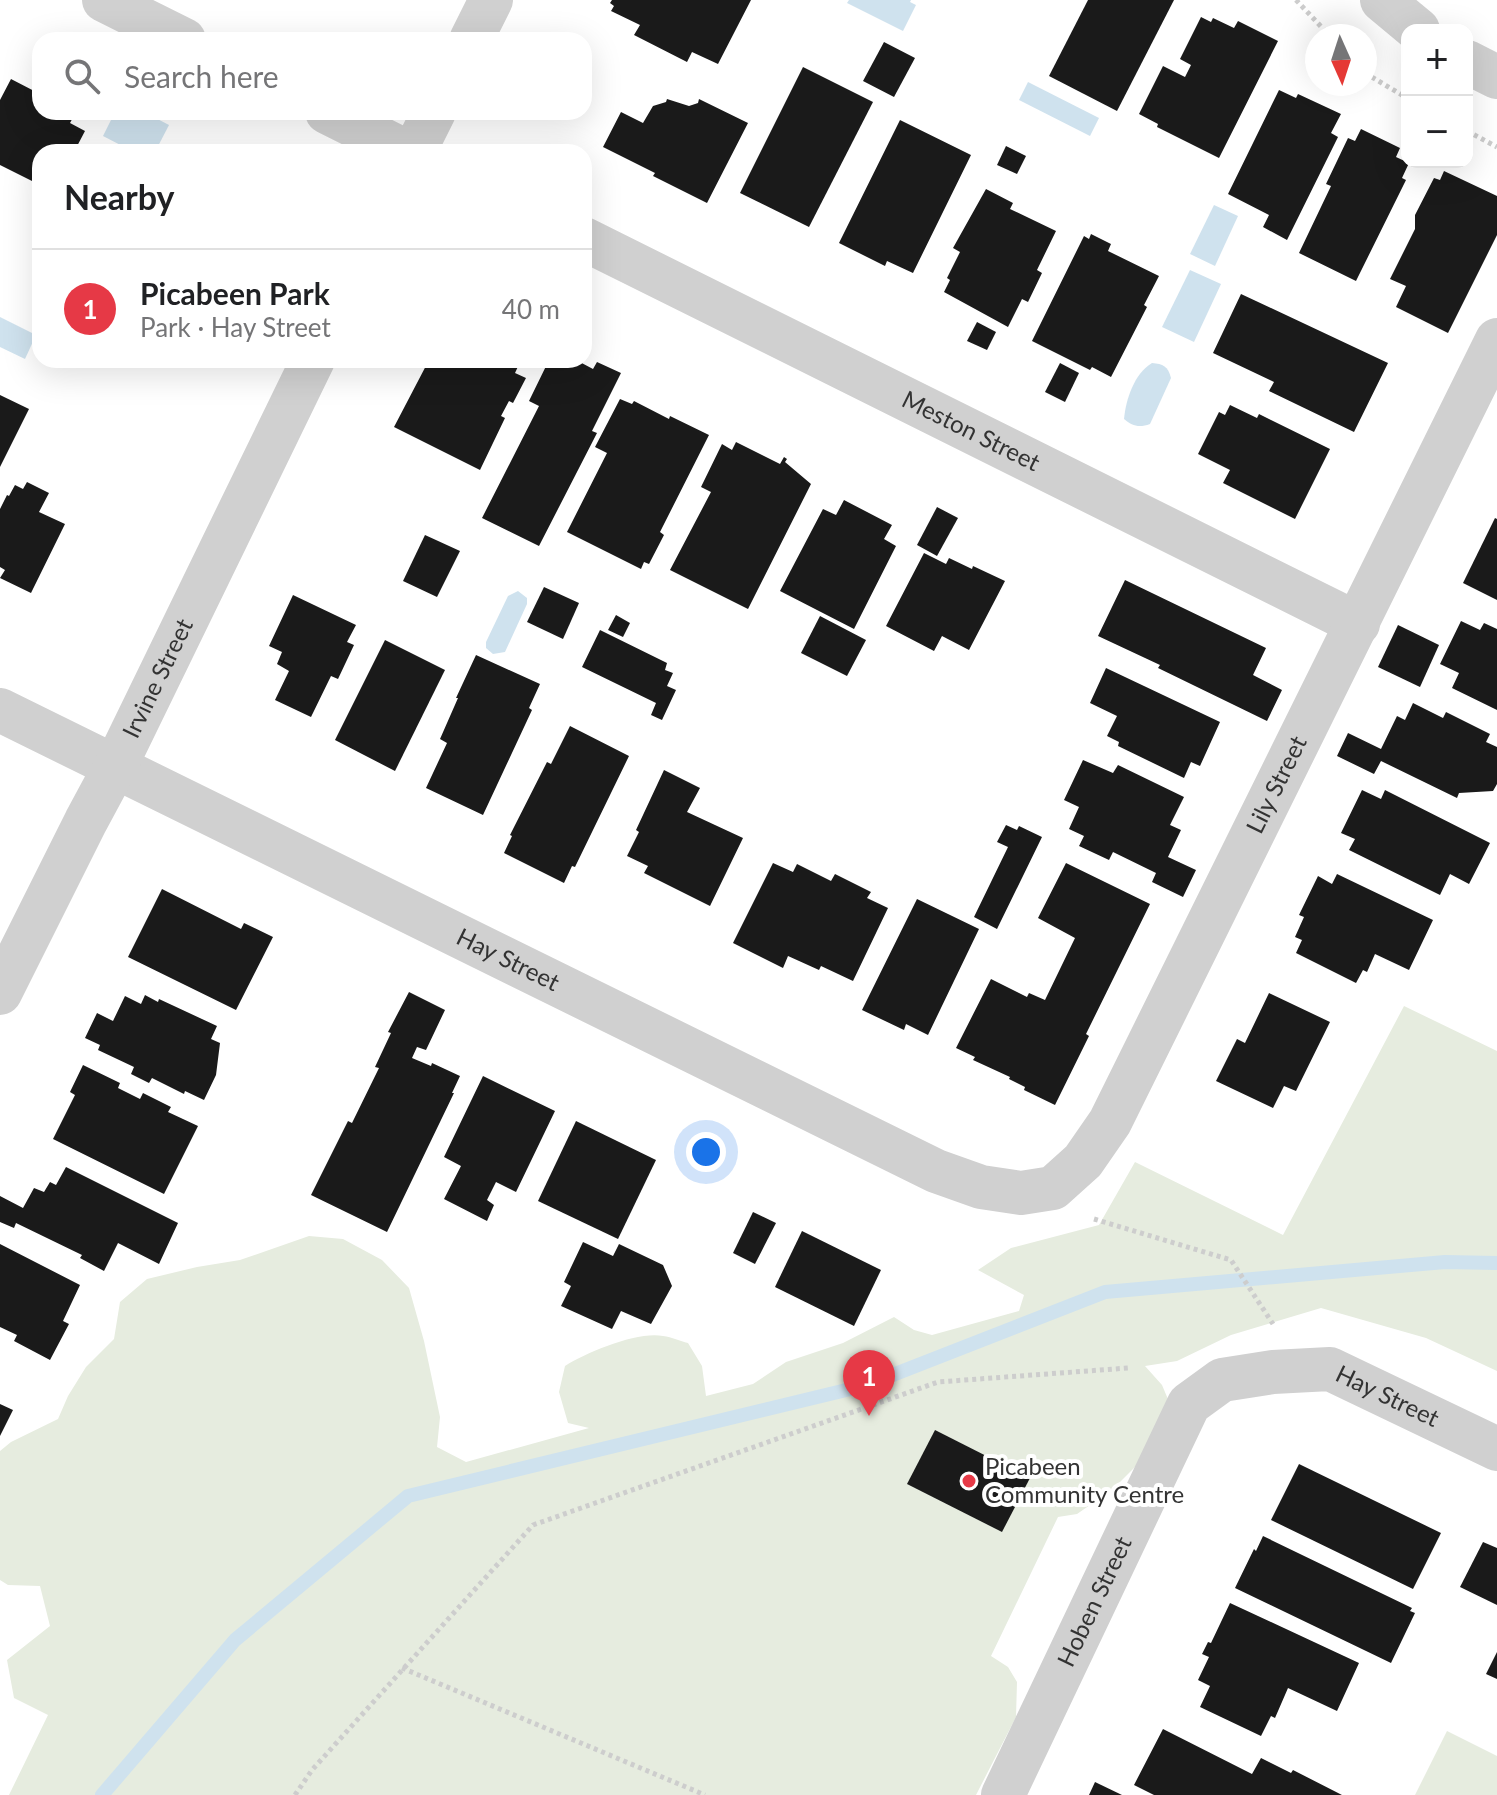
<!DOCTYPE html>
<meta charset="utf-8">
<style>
:root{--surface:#fff;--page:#f6f6f6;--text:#202124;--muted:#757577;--line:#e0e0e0;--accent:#e63946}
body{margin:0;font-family:Lato,sans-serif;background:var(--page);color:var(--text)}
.controls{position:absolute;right:24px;top:24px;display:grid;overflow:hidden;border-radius:16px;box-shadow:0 8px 32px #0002}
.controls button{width:72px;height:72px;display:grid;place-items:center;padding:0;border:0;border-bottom:2px solid var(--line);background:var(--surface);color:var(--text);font:40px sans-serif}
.compass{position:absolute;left:1305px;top:24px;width:72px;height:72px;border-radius:50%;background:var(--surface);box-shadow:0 8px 32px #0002;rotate:177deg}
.you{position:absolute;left:706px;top:1152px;width:28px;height:28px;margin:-20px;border:6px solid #fff;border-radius:50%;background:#1a73e8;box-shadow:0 0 0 12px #1a73e833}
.badge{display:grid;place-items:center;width:52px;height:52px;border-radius:50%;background:var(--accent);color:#fff;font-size:26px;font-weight:700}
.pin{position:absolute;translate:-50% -66px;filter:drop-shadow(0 2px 4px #0008)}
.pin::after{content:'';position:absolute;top:42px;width:28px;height:24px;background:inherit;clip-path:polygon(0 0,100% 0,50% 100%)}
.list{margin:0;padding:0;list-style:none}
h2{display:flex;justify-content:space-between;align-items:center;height:104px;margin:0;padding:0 32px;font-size:34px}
h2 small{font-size:26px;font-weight:400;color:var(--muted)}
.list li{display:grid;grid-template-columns:52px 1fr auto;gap:24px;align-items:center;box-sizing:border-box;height:120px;padding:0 32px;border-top:2px solid var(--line)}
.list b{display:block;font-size:30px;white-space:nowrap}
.list p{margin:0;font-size:26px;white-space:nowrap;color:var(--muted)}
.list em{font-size:26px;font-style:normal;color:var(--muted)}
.icon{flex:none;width:44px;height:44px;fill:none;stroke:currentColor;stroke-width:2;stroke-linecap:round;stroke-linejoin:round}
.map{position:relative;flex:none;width:1497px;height:1795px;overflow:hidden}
.search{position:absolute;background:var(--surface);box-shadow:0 8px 32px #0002;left:32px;top:32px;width:560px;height:88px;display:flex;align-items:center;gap:20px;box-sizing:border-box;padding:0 28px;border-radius:24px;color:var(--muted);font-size:30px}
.panel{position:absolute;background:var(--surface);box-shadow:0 8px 32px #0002;left:32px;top:144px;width:560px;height:224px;border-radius:24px}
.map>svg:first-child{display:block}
.green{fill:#e6ecdf}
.water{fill:#cfe2ee}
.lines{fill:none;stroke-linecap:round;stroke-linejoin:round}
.stream{stroke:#cfe2ee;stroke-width:14}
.building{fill:#1a1a1a}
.path{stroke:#cdcdcd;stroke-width:5;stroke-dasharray:4 4;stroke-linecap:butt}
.minor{stroke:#d0d0d0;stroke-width:44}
.poi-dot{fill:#e63946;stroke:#fff;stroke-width:3}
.labels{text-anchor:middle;stroke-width:8;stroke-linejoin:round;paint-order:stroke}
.street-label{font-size:24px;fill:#333;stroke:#fff}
.poi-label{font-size:24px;fill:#333;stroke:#fff;text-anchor:start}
</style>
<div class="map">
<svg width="1497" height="1795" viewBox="0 0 1497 1795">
<rect width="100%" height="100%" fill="#fff"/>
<g class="green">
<path d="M1404 1006 1497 1051V1371L1426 1338 1321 1308 1231 1335 1177 1361 1145 1366 1162 1385 1170 1404 1137 1465 1112 1490 1077 1514 1058 1517 991 1656 1008 1667 1017 1682 1016 1717 976 1795H9L48 1715 14 1698 7 1660 50 1626 40 1586 8 1585 0 1580V1451L11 1442 58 1419 68 1396 86 1367 114 1339 120 1302 147 1279 197 1267 240 1260 309 1236 343 1239 382 1260 409 1288 424 1341 440 1417 437 1447 466 1462 589 1428 568 1423 559 1392 565 1366C587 1352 638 1331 663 1336 672 1337 680 1341 688 1343L702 1366 706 1396 753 1384 786 1362 843 1343 894 1317 914 1330 932 1335 1019 1311 1024 1295 978 1270 1011 1248 1099 1225 1135 1162 1283 1235Z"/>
<path d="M1447 1731 1497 1756V1795H1415Z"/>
</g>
<g class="water">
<path d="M849 0H911L910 2 916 5 903 31 847 3Z"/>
<path d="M1028 82 1099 118 1090 136 1019 100Z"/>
<path d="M115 112H144L169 125 155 152H134L103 136Z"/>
<path d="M1214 205 1238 216 1215 266 1190 254Z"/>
<path d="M1190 270 1221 284 1194 342 1162 327Z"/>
<path d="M0 317 36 335 25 359 0 347Z"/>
<path d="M1152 363C1163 364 1168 366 1171 378L1150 424C1139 428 1132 426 1124 419 1126 399 1134 374 1152 363Z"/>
<path d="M518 591 527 598V604L505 652 493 654 486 648V642L508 596Z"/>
</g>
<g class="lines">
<path class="stream" d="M102 1795 235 1640 408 1496 867 1385 1105 1292 1445 1262 1497 1263"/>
</g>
<g class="building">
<path d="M612 0H751L718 64 692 52 687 62 634 35 640 25 611 11 614 6 610 3Z"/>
<path d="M1088 0H1174L1117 111 1049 76Z"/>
<path d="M1201 17 1211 22 1213 18 1234 28 1238 21 1278 41 1219 158 1157 127 1158 124 1139 114 1163 66 1185 77 1191 65 1180 59Z"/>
<path d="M884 42 915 58 894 97 863 81Z"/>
<path d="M803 67 873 102 809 227 740 193Z"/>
<path d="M11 79 40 94V112H76L70 123 85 131 74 152H40V185L0 165V100Z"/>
<path d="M1279 90 1296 98 1298 94 1341 114 1331 133 1338 137 1287 240 1263 227 1269 215 1228 194Z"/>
<path d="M667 99 689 106 698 103 699 99 748 123 707 203 653 176 655 173 603 147 621 112 643 123 653 106 666 102Z"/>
<path d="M900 120 971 155 913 273 887 261 885 266 839 243Z"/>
<path d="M1361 129 1400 148 1396 157 1409 163 1402 178 1406 180 1356 281 1299 253 1331 186 1326 184 1348 138 1355 141Z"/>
<path d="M1006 146 1026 156 1017 174 997 165Z"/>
<path d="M1444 171 1497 196V235L1448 333 1396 307 1406 286 1390 279 1415 229V215L1434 178 1440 180Z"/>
<path d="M986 189 1013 203 1010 209 1056 231 1037 270 1042 273 1028 302 1022 299 1008 327 944 292 950 280 947 278 960 252 953 248Z"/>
<path d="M1091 234 1111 244 1108 251 1159 276 1144 305 1147 307 1111 377 1092 367 1090 370 1032 341 1084 236 1089 239Z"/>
<path d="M1241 294 1388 363 1354 432 1269 391 1274 382 1213 353Z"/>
<path d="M977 322 996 332 987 350 967 341Z"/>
<path d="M429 360H521L515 373 526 378 513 403 509 401 501 416 505 418 480 470 394 427Z"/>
<path d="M549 360H576L593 369 597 362 621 373 592 431 597 433 539 546 482 518 539 406 529 401Z"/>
<path d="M1060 363 1079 373 1065 402 1045 392Z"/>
<path d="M0 395 29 409 0 467Z"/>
<path d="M620 399 632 404 634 401 669 419 670 416 709 435 660 532 664 535 649 564 644 562 641 569 567 532 607 453 595 447Z"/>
<path d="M1230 405 1257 418 1259 414 1330 449 1295 519 1223 483 1230 470 1198 454 1219 412 1225 415Z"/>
<path d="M736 442 780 464 784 457 787 459 785 462 811 484 748 609 670 570 711 492 701 487 722 444 732 450Z"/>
<path d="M27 482 49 493 39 512 65 524 31 593 0 578 5 570 0 567V509L7 495 9 496 15 485 23 489Z"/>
<path d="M844 500 892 525 884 539 896 546 854 629 780 591 823 509 836 515Z"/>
<path d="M937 507 958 518 937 556 917 545Z"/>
<path d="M1495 518 1497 519V600L1463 583Z"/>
<path d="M425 535 460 551 437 597 403 581Z"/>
<path d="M924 553 946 564 949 558 972 569 973 566 1005 581 969 650 942 636 934 651 886 626Z"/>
<path d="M1125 580 1266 648 1253 675 1282 690 1267 721 1158 668 1160 665 1098 636Z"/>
<path d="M544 587 579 603 563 639 527 622Z"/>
<path d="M293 595 356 625 347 642 354 645 338 679 331 676 311 717 275 700 289 671 277 664 282 652 269 646Z"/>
<path d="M616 615 630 623 623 637 608 630Z"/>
<path d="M820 616 866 640 847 676 801 653Z"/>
<path d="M1461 621 1480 630 1484 623 1497 629V710L1452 688 1459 673 1440 664Z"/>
<path d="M1398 625 1439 645 1420 687 1378 667Z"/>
<path d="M600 630 667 663 665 670 673 673 667 686 676 690 662 720 651 715 656 703 582 667Z"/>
<path d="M385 640 445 670 395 771 335 740Z"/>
<path d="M476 655 540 684 529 708 532 710 483 815 426 788 447 743 440 739 458 698H456Z"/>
<path d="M1106 668 1220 722 1200 766 1191 762 1184 778 1118 746 1119 742 1107 736 1117 716 1090 703Z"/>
<path d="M1413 703 1443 718 1446 712 1490 734 1486 742 1497 747V784L1493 791 1459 793 1457 798 1381 761 1374 774 1337 756 1348 733 1381 749 1397 716 1405 720Z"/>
<path d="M570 726 629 756 575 867 572 866 564 883 504 853 512 836 510 835 547 762 551 764Z"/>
<path d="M1083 760 1113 773 1118 765 1184 797 1170 825 1181 830 1168 857 1196 870 1183 897 1152 882 1156 873 1113 852 1109 860 1079 846 1084 836 1069 829 1079 807 1064 800Z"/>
<path d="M664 770 700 788 687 812 743 838 710 906 644 873 648 866 627 856 639 832 636 830Z"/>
<path d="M1362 790 1381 799 1385 790 1490 843 1469 884 1450 874 1440 895 1349 850 1355 839 1341 833Z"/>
<path d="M1006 825 1017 830 1019 826 1042 837 997 929 974 917 1008 847 997 842Z"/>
<path d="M773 863 793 872 797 864 831 881 835 874 871 892 867 898 888 908 853 981 821 966 819 970 788 956 783 968 733 943Z"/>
<path d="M1066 863 1150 904 1086 1034 1089 1036 1055 1105 1024 1090 1025 1087 1009 1079 1010 1077 973 1060 975 1057 956 1048 991 979 1027 997 1029 993 1045 1000 1075 938 1038 918Z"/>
<path d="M1337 874 1433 920 1409 970 1375 954 1367 972 1363 970 1356 983 1296 953 1302 940 1295 937 1304 917 1299 915 1318 876 1332 884Z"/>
<path d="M162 889 241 929 244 923 273 937 236 1010 128 957Z"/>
<path d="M917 899 979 929 928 1035 906 1024 904 1030 862 1010Z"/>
<path d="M409 992 445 1010 426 1050 417 1047 412 1058 431 1066 432 1063 460 1076 452 1093H454L387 1232 311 1195 348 1121 352 1123 379 1068 375 1067 391 1033 388 1032Z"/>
<path d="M1269 993 1330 1022 1296 1091 1284 1086 1273 1108 1216 1081 1237 1039 1245 1043Z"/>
<path d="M145 995 158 1002 159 999 217 1026 211 1039 220 1043 216 1075 204 1100 185 1091 184 1094 152 1078 149 1083 131 1074 134 1067 98 1050 100 1045 85 1038 97 1013 113 1021 125 996 141 1004Z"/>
<path d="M83 1065 120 1083 118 1088 140 1099 143 1093 171 1107 168 1112 198 1126 164 1194 53 1139 75 1095 70 1092Z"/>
<path d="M483 1076 555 1111 516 1192 496 1182 487 1200 494 1205 487 1221 444 1199 461 1166 444 1157Z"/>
<path d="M576 1121 656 1160 618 1239 538 1201Z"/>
<path d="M66 1167 178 1223 159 1264 118 1243 104 1271 80 1258 82 1255 16 1223 14 1228 0 1222V1196L23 1208 34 1188 44 1192 50 1182 56 1185Z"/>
<path d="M753 1212 776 1223 755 1264 733 1253Z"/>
<path d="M802 1231 881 1270 854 1326 775 1287Z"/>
<path d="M583 1242 613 1256 619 1244 663 1265 672 1286 651 1324 621 1311 612 1329 561 1306 571 1286 564 1282Z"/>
<path d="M0 1244 80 1285 63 1321 69 1324 50 1360 14 1341 17 1335 0 1327Z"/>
<path d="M0 1404 13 1410 0 1436Z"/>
<path d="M935 1430 1030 1478 1002 1532 907 1484Z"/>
<path d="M1299 1464 1441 1533 1413 1589 1271 1520Z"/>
<path d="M1263 1536 1412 1608 1410 1611 1415 1613 1391 1663 1235 1588 1254 1549 1256 1551Z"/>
<path d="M1483 1542 1497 1548V1605L1460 1587Z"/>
<path d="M1230 1603 1359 1663 1337 1711 1288 1688 1275 1718 1271 1716 1261 1736 1200 1707 1210 1686 1198 1680 1209 1657 1202 1654 1208 1642 1211 1643Z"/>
<path d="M1497 1652V1679L1486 1674Z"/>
<path d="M1163 1729 1252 1774 1261 1758 1291 1773 1293 1770 1342 1795H1154L1134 1785Z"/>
<path d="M1095 1782 1122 1795H1089Z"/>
</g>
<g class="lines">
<g class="path">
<path d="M1296 0 1330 36"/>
<path d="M1365 73 1407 98"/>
<path d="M1467 131 1497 147"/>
<path d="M1094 1219 1231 1260 1273 1324"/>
<path d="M402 1668 705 1795"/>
<path d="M295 1795 312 1770 533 1525 938 1382 1128 1368"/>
</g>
<g class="minor">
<path d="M104 0 184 40"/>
<path d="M1382 0 1418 30"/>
<path d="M471 40 491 0"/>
<path d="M1467 62 1497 77"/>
<path d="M327 112 407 152"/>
<path d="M414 152 434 112"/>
<path id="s1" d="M584 239 1358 624"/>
<path id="s2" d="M0 710 936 1171 981 1187 1021 1193 1053 1188 1083 1161 1110 1122 1497 340"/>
<path id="s3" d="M0 993 86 821 115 767 313 360"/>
<path id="s4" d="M1003 1795 1189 1404 1222 1380 1273 1372 1330 1369 1497 1449"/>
</g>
</g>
<circle class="poi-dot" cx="969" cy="1481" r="8"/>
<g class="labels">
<g class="street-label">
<text dy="8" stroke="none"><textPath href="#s1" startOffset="432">Meston Street</textPath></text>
<text dy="8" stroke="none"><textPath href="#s3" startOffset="352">Irvine Street</textPath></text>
<text dy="8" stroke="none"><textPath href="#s2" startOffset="1628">Lily Street</textPath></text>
<text dy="8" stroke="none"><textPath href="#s2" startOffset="566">Hay Street</textPath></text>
<text dy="8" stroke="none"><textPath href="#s4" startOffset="646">Hay Street</textPath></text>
<text dy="8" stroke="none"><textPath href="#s4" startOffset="214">Hoben Street</textPath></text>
</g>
<g class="poi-label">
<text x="985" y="1475">Picabeen<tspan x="985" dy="28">Community Centre</tspan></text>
</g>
</g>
</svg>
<div class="controls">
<button>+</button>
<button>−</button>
</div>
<svg class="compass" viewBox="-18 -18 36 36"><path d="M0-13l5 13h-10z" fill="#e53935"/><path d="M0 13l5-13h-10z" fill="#757577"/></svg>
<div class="you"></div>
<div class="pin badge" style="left:869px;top:1416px">1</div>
<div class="search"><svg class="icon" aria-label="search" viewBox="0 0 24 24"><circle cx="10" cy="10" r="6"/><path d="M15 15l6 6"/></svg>Search here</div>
<section class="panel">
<h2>Nearby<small></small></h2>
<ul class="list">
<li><span class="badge">1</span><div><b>Picabeen Park</b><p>Park · Hay Street</p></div><em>40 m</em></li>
</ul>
</section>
</div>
